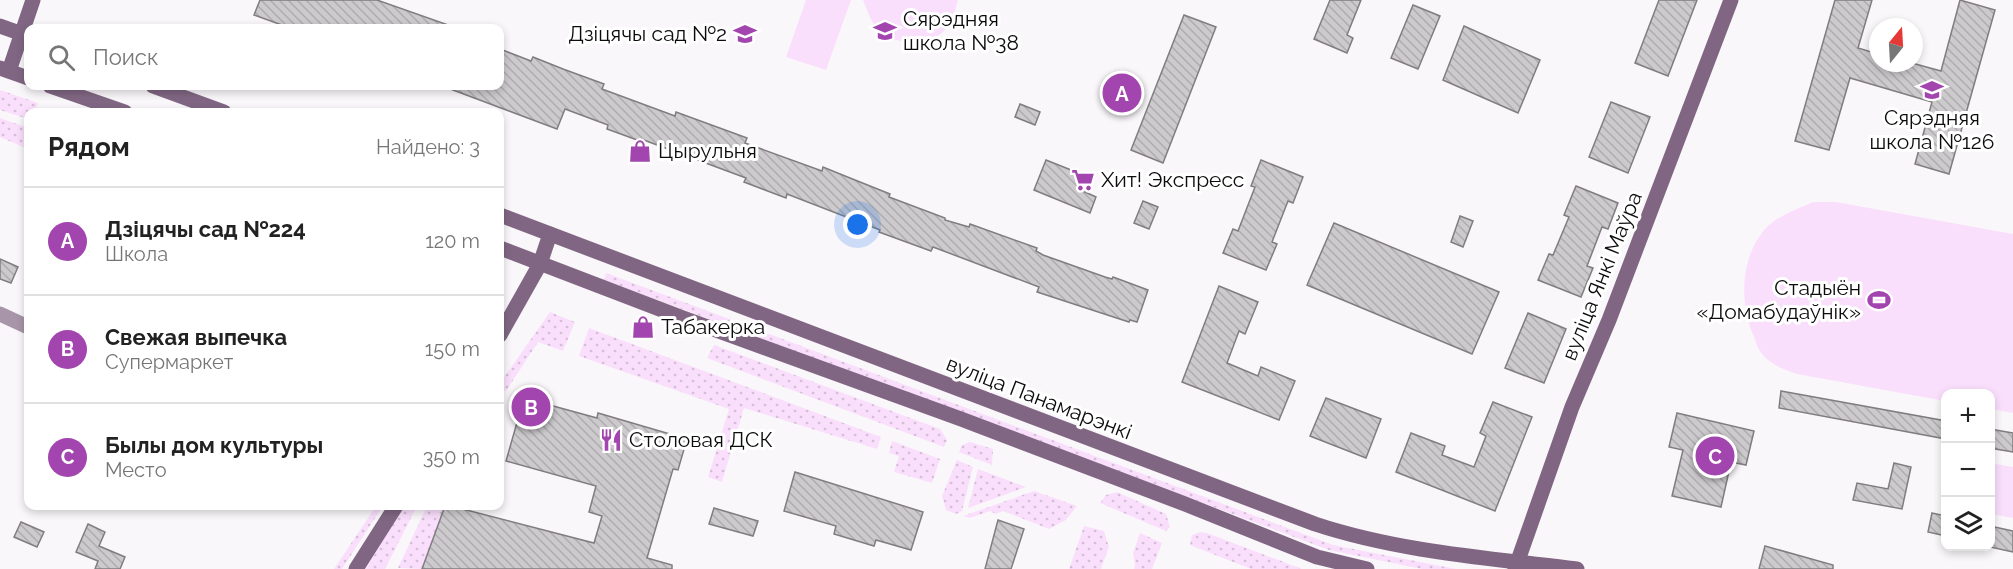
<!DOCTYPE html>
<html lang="ru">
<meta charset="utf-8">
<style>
:root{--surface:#fff;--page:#f6f6f6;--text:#222;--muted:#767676;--line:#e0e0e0;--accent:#a345af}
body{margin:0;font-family:Raleway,sans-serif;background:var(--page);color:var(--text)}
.controls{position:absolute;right:18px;bottom:18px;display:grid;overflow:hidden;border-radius:12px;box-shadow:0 3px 9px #0003}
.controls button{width:54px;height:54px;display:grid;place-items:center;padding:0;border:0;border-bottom:2px solid var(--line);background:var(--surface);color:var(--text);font:30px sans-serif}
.compass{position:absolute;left:1869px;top:18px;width:54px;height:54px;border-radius:50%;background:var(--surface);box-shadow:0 3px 9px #0003;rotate:18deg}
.you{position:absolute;left:858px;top:225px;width:21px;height:21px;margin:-15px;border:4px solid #fff;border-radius:50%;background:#1a73e8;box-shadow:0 0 0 9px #1a73e833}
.badge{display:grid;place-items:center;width:39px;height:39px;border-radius:50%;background:var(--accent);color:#fff;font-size:20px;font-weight:700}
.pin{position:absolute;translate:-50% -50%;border:3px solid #fff;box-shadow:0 2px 6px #0006}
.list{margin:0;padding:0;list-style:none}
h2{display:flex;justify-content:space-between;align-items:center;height:78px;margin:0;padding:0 24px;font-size:26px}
h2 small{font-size:20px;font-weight:400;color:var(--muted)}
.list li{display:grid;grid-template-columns:39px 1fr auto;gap:18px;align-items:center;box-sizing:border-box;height:108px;padding:0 24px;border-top:2px solid var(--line)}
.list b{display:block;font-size:22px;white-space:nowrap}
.list p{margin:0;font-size:20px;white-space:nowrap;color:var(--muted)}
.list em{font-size:20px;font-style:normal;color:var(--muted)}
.icon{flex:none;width:33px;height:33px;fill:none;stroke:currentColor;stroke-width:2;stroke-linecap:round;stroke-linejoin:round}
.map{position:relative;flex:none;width:2013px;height:569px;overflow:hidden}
.search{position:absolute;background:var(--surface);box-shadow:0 3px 9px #0003;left:24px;top:24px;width:480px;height:66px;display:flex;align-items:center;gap:15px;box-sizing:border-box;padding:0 21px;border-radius:12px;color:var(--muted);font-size:22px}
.panel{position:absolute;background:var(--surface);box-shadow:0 3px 9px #0003;left:24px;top:108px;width:480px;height:402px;border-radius:12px}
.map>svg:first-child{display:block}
.grass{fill:url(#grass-dots)}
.garden{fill:#fadffc}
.building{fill:url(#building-back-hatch);stroke:#807d80;stroke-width:1.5}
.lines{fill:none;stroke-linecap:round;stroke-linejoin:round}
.street{stroke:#a895a9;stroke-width:15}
.secondary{stroke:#806683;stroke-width:15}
.labels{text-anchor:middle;stroke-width:6;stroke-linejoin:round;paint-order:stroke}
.poi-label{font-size:21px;fill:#0d0c0d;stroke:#fff;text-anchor:start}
.street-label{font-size:21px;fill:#0d0c0d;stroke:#fff}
</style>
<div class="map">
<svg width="2013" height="569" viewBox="0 0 2013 569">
<defs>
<pattern id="grass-dots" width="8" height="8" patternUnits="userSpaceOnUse" patternTransform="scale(1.5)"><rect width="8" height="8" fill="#fadffc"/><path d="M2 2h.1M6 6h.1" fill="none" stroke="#d5bed7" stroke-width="1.8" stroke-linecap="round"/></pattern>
<pattern id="building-back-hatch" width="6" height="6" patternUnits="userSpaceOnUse" patternTransform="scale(1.5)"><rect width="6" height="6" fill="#cdcacd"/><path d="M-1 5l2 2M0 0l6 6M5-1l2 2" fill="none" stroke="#afacaf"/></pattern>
</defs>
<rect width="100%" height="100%" fill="#faf7fa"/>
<g class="grass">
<path d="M0 90 38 103 35 112H28V119L0 110Z"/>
<path d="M0 118 28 128V149L0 137Z"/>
<path d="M606 273 1333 545 1456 569H1422L1329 550 604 280Z"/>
<path d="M550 312 575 322 563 351 538 342 506 391 500 389V383Z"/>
<path d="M589 328 881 437 877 449 744 408 722 482 708 477 729 409 579 356Z"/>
<path d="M714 345 940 429 947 440 944 447 707 358Z"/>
<path d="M892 441 940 459 932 483 894 472 899 456 889 453Z"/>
<path d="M970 442 993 449 992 465 959 452 962 445Z"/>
<path d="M957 460 973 467 962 511 956 514 946 510 942 496Z"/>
<path d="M978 469 1026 487 968 508Z"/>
<path d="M1034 491 1077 506 1066 520 1049 529 1003 511 996 514 990 511 970 518 963 516Z"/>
<path d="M1117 492 1166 514 1170 527 1166 531 1100 503 1106 495Z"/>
<path d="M376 506H383L342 569H334Z"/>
<path d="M403 506H417L385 569H366Z"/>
<path d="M427 506H445L422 569 398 568Z"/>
<path d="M1084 526 1104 531 1109 547 1101 569H1069Z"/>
<path d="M1200 532 1207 533 1302 569H1251L1190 545 1192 535Z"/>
<path d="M1140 533 1162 543 1152 569H1134L1135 564 1133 553Z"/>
</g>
<g class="garden">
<path d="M806 0H851L826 70 786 57Z"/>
<path d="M863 0H958C956 7 954 15 951 22 938 46 900 48 881 32 872 25 867 10 863 0Z"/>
<path d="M1813 202H1836L2013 234V413L1991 409 1990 394H1946L1945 401 1797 374C1783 369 1771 365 1762 354 1758 349 1756 343 1754 337 1739 303 1740 258 1765 229 1777 216 1797 209 1813 202Z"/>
<path d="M1990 463 2013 467V518L1991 514Z"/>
</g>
<g class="building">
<path d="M260 0H377L451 26V28H290L254 15Z"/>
<path d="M1330 0H1361L1347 35 1353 38 1347 53 1314 39Z"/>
<path d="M1659 0H1697L1668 76 1635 63Z"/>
<path d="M1835 0H1872L1858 48 1878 54V63H1912L1941 71 1960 0 1995 10 1949 174 1915 164 1932 102 1850 78 1829 150 1795 141Z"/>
<path d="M1413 5 1440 16 1418 69 1391 58Z"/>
<path d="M1184 15 1216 27 1163 163 1131 150Z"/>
<path d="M1464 26 1540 60 1518 113 1443 80Z"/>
<path d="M500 49 531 61 533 57 563 69 604 84 602 89 675 116 676 112 747 138 745 143 822 171 823 167 850 178 890 194 889 197 945 218V220L969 227 970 224 1037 248 1036 251 1043 255 1105 277 1112 279 1113 277 1148 290 1137 322 1130 320 1129 322 1037 292 1039 287 933 247 931 251 879 232 880 230 787 194 786 198 744 182 746 178 641 139 640 141 607 129 608 125 565 109 557 129 445 87 500 86Z"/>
<path d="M1611 102 1650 117 1628 173 1589 157Z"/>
<path d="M1020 104 1040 112 1035 125 1015 117Z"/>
<path d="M1046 160 1091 178 1085 192 1096 197 1090 213 1034 190Z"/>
<path d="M1261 160 1303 177 1293 203 1288 201 1272 242 1277 244 1266 270 1223 253 1233 229 1238 231 1255 187 1251 186Z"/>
<path d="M1576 186 1618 203 1608 229 1602 227 1587 266 1593 268 1581 297 1538 280 1549 254 1553 255 1569 217 1564 215Z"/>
<path d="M1143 201 1158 207 1149 229 1134 223Z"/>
<path d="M1460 216 1473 221 1463 247 1451 242Z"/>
<path d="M1334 223 1499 292 1472 354 1307 285Z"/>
<path d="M0 259 18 267 11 283 0 279Z"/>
<path d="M1219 286 1258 302 1245 334 1239 331 1227 363 1258 376 1261 367 1295 381 1279 420 1182 382Z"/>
<path d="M1528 313 1566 329 1544 383 1505 368Z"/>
<path d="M1781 391 1946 421V439L1779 408Z"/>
<path d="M524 398 597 418 598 413 687 439 678 470 673 469 647 558 672 565V569H422L445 506H451L594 543 602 516 589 512 596 486 506 461Z"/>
<path d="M1326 398 1381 419 1366 458 1310 436Z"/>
<path d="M1493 402 1532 417 1495 511 1396 472 1411 433 1445 446 1442 455 1474 467 1486 436 1480 433Z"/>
<path d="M1677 413 1754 431 1746 465 1731 462 1721 507 1672 496 1683 450 1669 447Z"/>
<path d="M1990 429 2013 433V452L1990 448Z"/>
<path d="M1894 463 1911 467 1902 509 1853 500 1857 483 1888 489Z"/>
<path d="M795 472 923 512 911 550 876 540 874 546 834 534 836 526 784 511Z"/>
<path d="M714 508 758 521 753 536 709 524Z"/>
<path d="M1932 513 1946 516V536L1928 532Z"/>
<path d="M998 520 1024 529 1011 569H985Z"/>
<path d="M21 522 44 532 37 547 14 537Z"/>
<path d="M88 524 105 532 99 546 125 557 120 569H95L98 561 76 552Z"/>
<path d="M1990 526 2013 531V552L1990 547Z"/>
<path d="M1765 546 1833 565V569H1759Z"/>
</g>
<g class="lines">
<path class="street" d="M0 314 28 327"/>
<g class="secondary">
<path d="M0 26 28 36"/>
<path d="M0 68 28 78"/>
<path d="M9 71 33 0"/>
<path d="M50 86 125 112"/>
<path d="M153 86 224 112"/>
<path d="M500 215 1315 524C1400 552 1489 558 1577 569"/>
<path d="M500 248 683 318 961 419 1185 504 1317 557 1367 569"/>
<path d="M500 335 540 264 550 234"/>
<path d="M356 569 396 506"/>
<path d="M1515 569 1572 407 1609 320 1731 0"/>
</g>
</g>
<defs>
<g id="school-bare" transform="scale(1.8)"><path d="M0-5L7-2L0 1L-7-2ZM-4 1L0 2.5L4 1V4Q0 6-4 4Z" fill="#a345af" stroke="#fff" stroke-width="2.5" paint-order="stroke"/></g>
<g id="shop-bare" transform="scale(1.8)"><path d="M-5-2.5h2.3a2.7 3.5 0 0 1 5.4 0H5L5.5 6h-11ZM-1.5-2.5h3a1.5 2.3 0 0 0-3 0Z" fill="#a345af" stroke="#fff" stroke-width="2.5" paint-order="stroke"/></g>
<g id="supermarket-bare" transform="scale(1.8)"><path d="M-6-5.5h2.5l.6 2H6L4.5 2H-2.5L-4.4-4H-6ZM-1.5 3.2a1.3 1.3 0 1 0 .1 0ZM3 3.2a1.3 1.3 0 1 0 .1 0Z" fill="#a345af" stroke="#fff" stroke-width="2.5" paint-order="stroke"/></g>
<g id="stadium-bare" transform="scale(1.8)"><path d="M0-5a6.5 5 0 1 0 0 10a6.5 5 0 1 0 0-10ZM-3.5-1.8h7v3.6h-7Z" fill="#a345af" stroke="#fff" stroke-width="2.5" paint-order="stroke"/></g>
<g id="restaurant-bare" transform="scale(1.8)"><path d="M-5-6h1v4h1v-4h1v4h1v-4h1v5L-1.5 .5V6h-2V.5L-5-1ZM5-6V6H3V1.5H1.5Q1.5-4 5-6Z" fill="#a345af" stroke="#fff" stroke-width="2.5" paint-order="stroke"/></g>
</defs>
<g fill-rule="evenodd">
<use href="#school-bare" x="885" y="31"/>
<use href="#school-bare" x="745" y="34"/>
<use href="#school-bare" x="1932" y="90"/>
<use href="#shop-bare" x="640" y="151"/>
<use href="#supermarket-bare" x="1083" y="180"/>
<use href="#stadium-bare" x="1879" y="300"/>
<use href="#shop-bare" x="643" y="327"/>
<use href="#restaurant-bare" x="611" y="440"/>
</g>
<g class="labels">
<g class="poi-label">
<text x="903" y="26">Сярэдняя<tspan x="903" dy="24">школа №38</tspan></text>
<text x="727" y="41" text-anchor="end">Дзіцячы сад №2</text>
<text x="1932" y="125" text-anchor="middle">Сярэдняя<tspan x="1932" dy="24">школа №126</tspan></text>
<text x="658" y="158">Цырульня</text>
<text x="1101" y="187">Хит! Экспресс</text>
<text x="1861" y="295" text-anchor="end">Стадыён<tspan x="1861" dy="24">«Домабудаўнік»</tspan></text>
<text x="661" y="334">Табакерка</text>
<text x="629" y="447">Столовая ДСК</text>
</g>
<g class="street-label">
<text transform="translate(1602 276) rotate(-68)" y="7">вуліца Янкі Маўра</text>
<text transform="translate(1039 398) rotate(21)" y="7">вуліца Панамарэнкі</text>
</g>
</g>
</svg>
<div class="controls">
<button>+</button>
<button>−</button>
<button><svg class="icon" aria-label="layers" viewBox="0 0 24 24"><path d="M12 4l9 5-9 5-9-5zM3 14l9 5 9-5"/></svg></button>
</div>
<svg class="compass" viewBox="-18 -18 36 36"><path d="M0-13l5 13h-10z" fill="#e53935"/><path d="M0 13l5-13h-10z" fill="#767676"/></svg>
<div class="you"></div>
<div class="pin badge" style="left:1122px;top:93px">A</div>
<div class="pin badge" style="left:531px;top:407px">B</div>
<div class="pin badge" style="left:1715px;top:456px">C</div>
<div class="search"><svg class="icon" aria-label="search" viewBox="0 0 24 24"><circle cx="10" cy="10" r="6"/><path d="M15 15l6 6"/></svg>Поиск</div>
<section class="panel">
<h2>Рядом<small>Найдено: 3</small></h2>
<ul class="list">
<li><span class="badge">A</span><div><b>Дзіцячы сад №224</b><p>Школа</p></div><em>120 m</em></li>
<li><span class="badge">B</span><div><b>Свежая выпечка</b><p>Супермаркет</p></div><em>150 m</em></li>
<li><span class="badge">C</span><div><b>Былы дом культуры</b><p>Место</p></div><em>350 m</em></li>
</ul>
</section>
</div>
